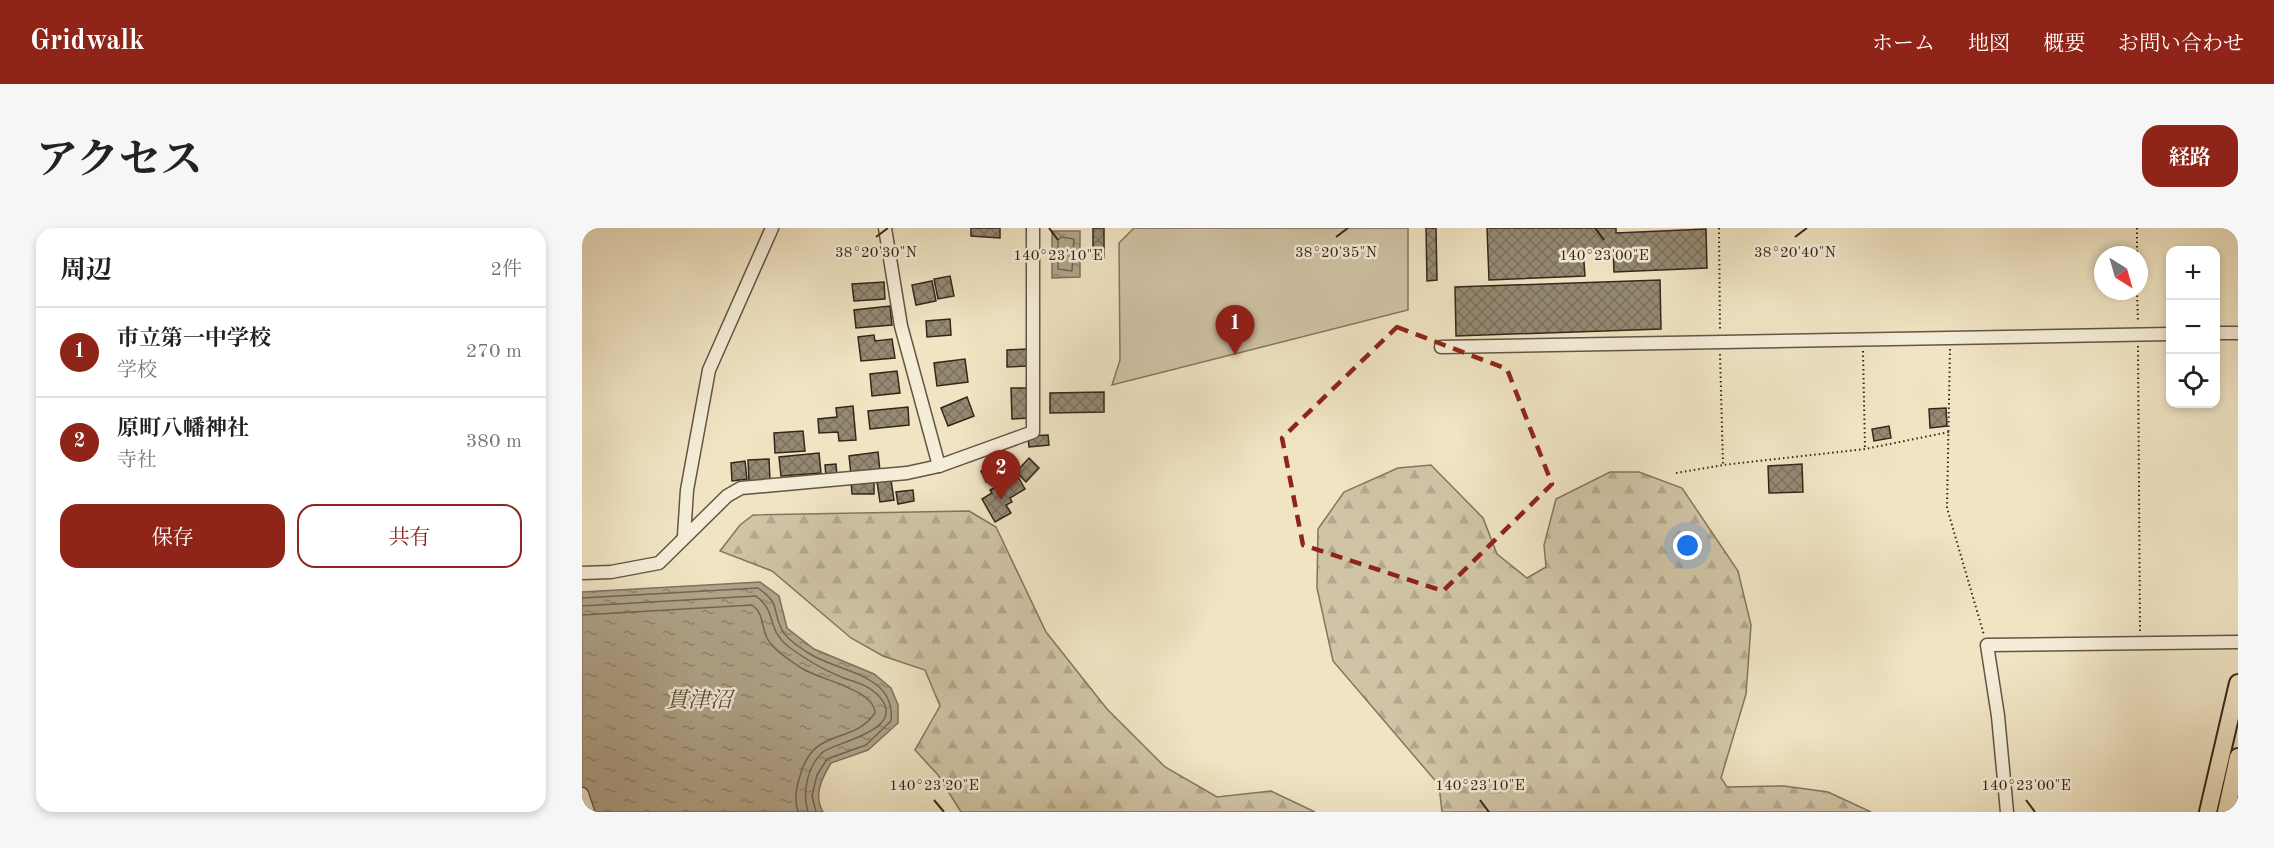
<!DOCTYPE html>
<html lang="ja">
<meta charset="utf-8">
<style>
:root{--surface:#fff;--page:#f6f6f6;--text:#222;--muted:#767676;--line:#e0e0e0;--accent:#8f2418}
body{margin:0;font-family:"Old Standard TT","Noto Serif JP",serif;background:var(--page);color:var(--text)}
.controls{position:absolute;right:18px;top:18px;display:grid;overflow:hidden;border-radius:12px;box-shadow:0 3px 9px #0003}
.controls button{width:54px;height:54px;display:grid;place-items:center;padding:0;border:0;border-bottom:2px solid var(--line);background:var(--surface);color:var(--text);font:30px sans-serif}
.compass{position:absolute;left:1512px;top:18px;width:54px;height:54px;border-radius:50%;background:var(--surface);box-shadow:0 3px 9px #0003;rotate:143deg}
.you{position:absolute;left:1106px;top:318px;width:21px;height:21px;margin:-15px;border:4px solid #fff;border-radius:50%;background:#1a73e8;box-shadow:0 0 0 9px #1a73e833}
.badge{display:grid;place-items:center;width:39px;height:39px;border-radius:50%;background:var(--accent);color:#fff;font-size:20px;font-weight:700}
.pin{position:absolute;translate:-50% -50px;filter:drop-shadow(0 2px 3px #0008)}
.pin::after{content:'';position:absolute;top:32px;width:21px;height:18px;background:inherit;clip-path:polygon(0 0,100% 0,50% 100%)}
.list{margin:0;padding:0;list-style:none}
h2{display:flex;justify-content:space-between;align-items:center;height:78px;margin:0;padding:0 24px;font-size:26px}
h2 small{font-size:20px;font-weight:400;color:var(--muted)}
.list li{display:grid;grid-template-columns:39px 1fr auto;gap:18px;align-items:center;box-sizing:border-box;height:90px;padding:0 24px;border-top:2px solid var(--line)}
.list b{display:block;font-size:22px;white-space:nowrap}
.list p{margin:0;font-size:20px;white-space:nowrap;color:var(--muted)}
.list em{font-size:20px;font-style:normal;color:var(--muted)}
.actions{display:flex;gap:12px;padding:18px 24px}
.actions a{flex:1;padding:14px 0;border:2px solid var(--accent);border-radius:18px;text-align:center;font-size:21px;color:var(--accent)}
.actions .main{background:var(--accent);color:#fff}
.icon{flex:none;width:33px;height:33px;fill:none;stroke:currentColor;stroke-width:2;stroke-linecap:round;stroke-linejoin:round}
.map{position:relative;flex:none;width:1656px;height:584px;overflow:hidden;border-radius:18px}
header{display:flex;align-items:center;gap:36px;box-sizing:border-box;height:84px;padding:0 30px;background:var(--accent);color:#fff}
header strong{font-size:28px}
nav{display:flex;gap:33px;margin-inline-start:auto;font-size:21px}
.intro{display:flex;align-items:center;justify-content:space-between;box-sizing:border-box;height:144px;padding:0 36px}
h1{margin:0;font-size:42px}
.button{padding:15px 27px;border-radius:18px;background:var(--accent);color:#fff;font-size:21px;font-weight:700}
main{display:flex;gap:36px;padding:0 36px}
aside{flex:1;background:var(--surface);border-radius:18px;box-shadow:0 3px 9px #0003}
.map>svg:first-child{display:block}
.green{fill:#d0c4a6;stroke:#827660;stroke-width:1.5}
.forest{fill:url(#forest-firs);stroke:#827660;stroke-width:1.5}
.water{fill:url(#water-ripples);stroke:#7e725e;stroke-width:1.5}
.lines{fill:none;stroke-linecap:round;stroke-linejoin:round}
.shore{stroke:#726652;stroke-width:1.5}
.building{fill:url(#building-cross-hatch);stroke:#33271b;stroke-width:1.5}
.minor-casing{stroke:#625645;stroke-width:15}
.highway-casing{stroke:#33271b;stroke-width:20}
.path{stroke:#33271b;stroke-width:2;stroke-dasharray:1.5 3;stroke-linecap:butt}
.minor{stroke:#f5edd8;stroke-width:12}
.highway{stroke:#f0e4c3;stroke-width:16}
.marked{fill:none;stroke:#8f2418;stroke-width:4.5;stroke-dasharray:12 8;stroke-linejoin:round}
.ticks{fill:none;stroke:#33271b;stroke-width:2}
.labels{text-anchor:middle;stroke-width:5;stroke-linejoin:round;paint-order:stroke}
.water-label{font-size:22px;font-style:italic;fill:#584c3c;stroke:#f5edd8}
.ticks-label{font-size:15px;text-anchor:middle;fill:#33271b;stroke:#f5edd8;stroke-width:5;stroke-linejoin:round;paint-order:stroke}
</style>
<header>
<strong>Gridwalk</strong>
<nav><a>ホーム</a><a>地図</a><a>概要</a><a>お問い合わせ</a></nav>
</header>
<div class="intro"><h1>アクセス</h1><a class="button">経路</a></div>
<main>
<aside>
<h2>周辺<small>2件</small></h2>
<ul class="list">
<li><span class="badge">1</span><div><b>市立第一中学校</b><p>学校</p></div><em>270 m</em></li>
<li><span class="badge">2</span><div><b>原町八幡神社</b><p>寺社</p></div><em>380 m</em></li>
</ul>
<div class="actions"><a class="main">保存</a><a>共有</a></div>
</aside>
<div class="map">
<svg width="1656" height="584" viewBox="0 0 1656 584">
<defs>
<pattern id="forest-firs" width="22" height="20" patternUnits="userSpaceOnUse" patternTransform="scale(1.5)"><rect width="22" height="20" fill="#d0c4a6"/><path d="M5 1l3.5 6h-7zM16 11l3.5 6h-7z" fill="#b3a88e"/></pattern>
<pattern id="water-ripples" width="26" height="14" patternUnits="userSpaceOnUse" patternTransform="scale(1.5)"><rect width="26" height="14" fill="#b0a48a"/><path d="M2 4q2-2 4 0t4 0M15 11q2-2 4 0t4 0" fill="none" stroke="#908670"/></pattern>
<pattern id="building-cross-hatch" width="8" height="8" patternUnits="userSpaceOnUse" patternTransform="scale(1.5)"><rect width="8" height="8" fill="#958972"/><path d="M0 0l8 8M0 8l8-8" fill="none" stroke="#7a705d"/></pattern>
</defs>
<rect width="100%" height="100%" fill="#f0e4c3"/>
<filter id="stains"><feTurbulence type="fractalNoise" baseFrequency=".00333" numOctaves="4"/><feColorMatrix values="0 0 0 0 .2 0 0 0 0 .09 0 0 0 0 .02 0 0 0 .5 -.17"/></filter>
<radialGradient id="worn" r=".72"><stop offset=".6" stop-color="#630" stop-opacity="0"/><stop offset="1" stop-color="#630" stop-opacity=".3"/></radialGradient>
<path class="green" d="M552 0H826V82L530 157 538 132 537 15Z"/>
<g class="forest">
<path d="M849 237 901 290 915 326 945 350 964 339 962 317 974 271 1028 244H1057L1100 260 1156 343 1169 397 1164 466 1139 550 1145 559 1202 558 1246 564 1289 584H860L857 557 751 433 735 360 736 301 762 264 816 240Z"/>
<path d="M387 283 414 299 464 404 525 481 583 539 635 569 689 563 733 584H379L356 547 333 522 358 478 343 442 301 428 269 410 190 343 138 323 158 297 171 287Z"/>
</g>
<g class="water">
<path d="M470 3H498V49L470 50Z"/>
<path d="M178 354 197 368 205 400 232 421 292 446 309 460 316 477V495L286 522 249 535C240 550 231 567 241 584H6L0 565V364Z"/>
</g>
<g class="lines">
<g class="shore">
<path d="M479 9 492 11 490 43 476 41V12Z"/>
<path d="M0 370 176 360C200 377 189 381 200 402 204 411 220 421 228 426 259 445 314 446 309 493L284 517 245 531 235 547 230 568 234 584"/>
<path d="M0 378 174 368C196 384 183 400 207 419 223 431 240 441 259 449 272 454 285 456 296 467 329 502 253 514 241 524 225 538 220 565 226 584"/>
<path d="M0 387 170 377C182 385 179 398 185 410 191 422 210 434 221 441 239 452 293 462 293 485 270 518 231 498 218 548 214 561 212 570 216 584"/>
</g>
</g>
<g class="building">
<path d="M389 0H418V10L389 8Z"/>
<rect x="511" y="0" width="11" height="30"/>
<path d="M844 0H854L855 52 845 53Z"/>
<path d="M905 0H1034V5L1124 1 1125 40 1032 44 1031 20 1001 22 1003 48 907 52Z"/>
<path d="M368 48 372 68 356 71 352 51Z"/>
<path d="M1078 52 1079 101 874 108 873 59Z"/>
<path d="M350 53 354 73 334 77 330 57Z"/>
<path d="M302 54 303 71 272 73 270 56Z"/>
<path d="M308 78 310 97 274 100 272 82Z"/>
<path d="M368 91 369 107 345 109 344 93Z"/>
<path d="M292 107 293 113 310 111 313 130 279 133 276 109Z"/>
<path d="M448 121V138L425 139V122Z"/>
<path d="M383 131 386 154 355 158 352 135Z"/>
<path d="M315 143 318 165 290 168 288 146Z"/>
<path d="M429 160H448V190L430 191Z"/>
<path d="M522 164V184L468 185V165Z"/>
<path d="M385 169 392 188 366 198 359 180Z"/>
<path d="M1592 176H1609V178L1592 179Z"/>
<path d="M271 178 274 212 257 213 256 204 237 205 236 191 255 189 254 180Z"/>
<path d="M326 179 327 197 288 201 286 183Z"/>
<path d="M1364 180 1365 198 1348 200 1347 181Z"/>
<path d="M1307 198 1309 210 1292 213 1290 201Z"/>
<path d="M221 203 223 223 193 225 192 205Z"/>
<path d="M466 207 467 217 447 219 446 208Z"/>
<path d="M296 224 298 243 269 247 267 228Z"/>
<path d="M237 225 239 245 199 248 197 229Z"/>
<path d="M447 230 457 240 444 254 434 244Z"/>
<path d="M187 231 188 252 167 253 166 232Z"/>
<path d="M163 233 165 251 150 253 149 235Z"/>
<path d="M254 236 255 248 244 249 243 237Z"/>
<path d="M413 236 418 247 404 254 399 243Z"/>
<path d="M1220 236 1221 264 1187 265 1186 238Z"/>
<path d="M435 247 443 261 428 270 430 274 424 277 429 285 413 294 400 271 410 265 408 262Z"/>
<path d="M292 252V266H270L269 253Z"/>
<path d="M309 252 312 272 298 274 295 254Z"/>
<path d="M331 262 332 273 316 276 314 264Z"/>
</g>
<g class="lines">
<g class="minor-casing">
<g id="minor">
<path d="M303 0 319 98 357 238"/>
<path d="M1634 105H1656"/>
<path d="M859 119 1588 106"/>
<path d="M102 308 105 262 127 142 190 0"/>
<path d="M0 345 29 344 77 335 145 268 159 260 325 245 357 238 451 204V0"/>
<path d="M0 566 6 584"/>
<path d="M1425 584 1416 488 1405 417 1656 414"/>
</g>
</g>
<g class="highway-casing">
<g id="highway">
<path d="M1626 584 1656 455"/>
<path d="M1644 584 1656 529"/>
</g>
</g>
<g class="path">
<path d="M1137 0 1138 102"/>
<path d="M1555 0V27"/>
<path d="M1555 63 1556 94"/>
<path d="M1556 118 1558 403"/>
<path d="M1368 121 1365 280 1402 407"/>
<path d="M1281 123 1283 221"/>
<path d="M1138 126 1141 237"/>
<path d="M1094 245 1141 237 1283 221 1367 204"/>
</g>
<use href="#minor" class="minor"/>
<use href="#highway" class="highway"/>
</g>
<path class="marked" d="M815 99 925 141 970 256 861 363 721 317 700 210Z"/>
<path class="ticks" d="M467 0 476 12M1013 0 1022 12M294 9 306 0M754 9 766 0M1213 9 1225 0M352 572 362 584M898 572 907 584M1444 572 1453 584"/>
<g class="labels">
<g class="water-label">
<text x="117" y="479">貫津沼</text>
</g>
</g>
<g class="ticks-label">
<text x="294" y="29">38°20'30"N</text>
<text x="1213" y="29">38°20'40"N</text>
<text x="754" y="29">38°20'35"N</text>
<text x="476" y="32">140°23'10"E</text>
<text x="1022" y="32">140°23'00"E</text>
<text x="352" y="562">140°23'20"E</text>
<text x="898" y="562">140°23'10"E</text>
<text x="1444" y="562">140°23'00"E</text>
</g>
<rect width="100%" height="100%" filter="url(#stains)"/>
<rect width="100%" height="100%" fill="url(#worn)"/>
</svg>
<div class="controls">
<button>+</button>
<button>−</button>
<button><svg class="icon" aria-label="locate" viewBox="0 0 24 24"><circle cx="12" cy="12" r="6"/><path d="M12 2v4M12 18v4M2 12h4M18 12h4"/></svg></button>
</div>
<svg class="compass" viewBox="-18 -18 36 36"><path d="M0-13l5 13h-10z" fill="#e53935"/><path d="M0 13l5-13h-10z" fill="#767676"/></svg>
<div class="you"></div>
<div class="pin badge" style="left:653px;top:127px">1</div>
<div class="pin badge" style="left:419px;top:272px">2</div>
</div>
</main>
